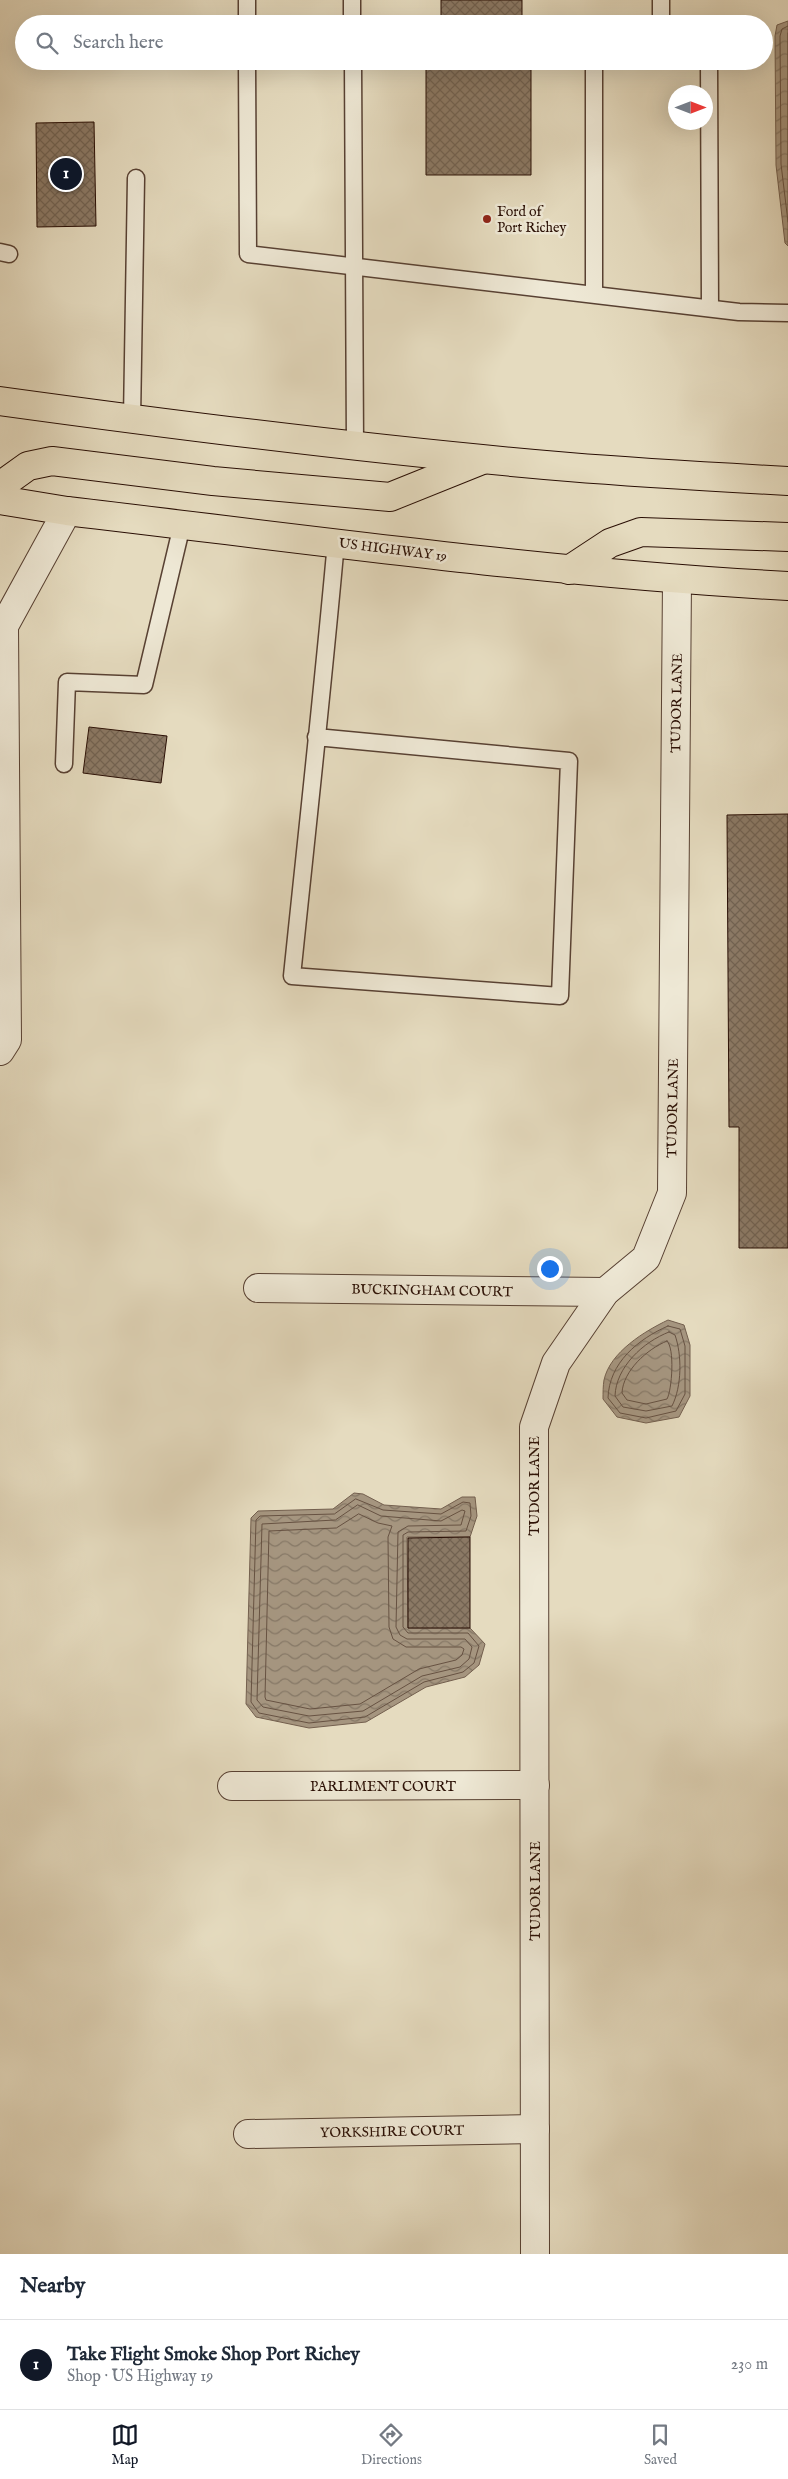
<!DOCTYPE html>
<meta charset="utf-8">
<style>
:root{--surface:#fff;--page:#f6f6f7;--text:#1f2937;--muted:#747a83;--line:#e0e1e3;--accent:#111827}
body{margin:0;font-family:"IM FELL English",serif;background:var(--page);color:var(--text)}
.compass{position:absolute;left:668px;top:85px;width:45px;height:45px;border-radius:50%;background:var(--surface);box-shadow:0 5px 20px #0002;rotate:90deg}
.you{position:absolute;left:549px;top:1268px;width:18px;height:18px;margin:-12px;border:4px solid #fff;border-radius:50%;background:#1a73e8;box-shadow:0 0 0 8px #1a73e833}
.badge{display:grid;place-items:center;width:32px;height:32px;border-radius:50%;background:var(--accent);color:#fff;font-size:16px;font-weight:700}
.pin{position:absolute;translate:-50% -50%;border:2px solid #fff;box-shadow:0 1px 5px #0006}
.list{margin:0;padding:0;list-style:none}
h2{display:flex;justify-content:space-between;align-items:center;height:65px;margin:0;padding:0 20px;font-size:21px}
h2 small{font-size:16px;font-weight:400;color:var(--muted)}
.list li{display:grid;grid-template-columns:32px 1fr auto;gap:15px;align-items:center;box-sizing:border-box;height:90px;padding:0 20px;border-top:1px solid var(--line)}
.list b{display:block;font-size:19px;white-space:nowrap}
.list p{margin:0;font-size:16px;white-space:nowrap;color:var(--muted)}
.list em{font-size:16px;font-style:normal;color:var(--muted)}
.icon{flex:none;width:28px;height:28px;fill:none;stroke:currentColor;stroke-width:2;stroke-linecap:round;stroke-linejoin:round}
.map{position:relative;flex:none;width:788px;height:2254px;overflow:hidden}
.search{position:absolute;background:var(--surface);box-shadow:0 5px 20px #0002;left:15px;right:15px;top:15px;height:55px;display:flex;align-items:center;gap:12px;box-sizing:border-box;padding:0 18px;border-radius:28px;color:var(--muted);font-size:19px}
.sheet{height:155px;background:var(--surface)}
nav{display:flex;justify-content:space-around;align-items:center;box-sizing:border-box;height:70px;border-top:1px solid var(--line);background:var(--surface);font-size:14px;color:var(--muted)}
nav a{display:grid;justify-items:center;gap:2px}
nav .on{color:var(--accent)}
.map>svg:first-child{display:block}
.water{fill:url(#water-waves);stroke:#735f4e}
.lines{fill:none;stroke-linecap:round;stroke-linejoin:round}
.shore{stroke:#675242;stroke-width:1}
.building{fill:url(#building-cross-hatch);stroke:#290e04}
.service-casing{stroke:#584133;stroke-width:19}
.minor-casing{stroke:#584133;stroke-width:30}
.trunk-casing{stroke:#290e04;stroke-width:30}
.service{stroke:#eee8d5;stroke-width:16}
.minor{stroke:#eee8d5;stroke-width:28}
.trunk{stroke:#e5dbbf;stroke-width:28}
.poi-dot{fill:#8f2418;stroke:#eee8d5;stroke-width:2}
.labels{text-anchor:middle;stroke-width:5;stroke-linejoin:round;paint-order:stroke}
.poi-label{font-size:14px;fill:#290e04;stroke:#eee8d5;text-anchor:start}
.street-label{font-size:14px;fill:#290e04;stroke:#eee8d5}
</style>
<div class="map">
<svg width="788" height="2254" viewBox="0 0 788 2254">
<defs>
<pattern id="water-waves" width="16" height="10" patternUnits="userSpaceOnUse" patternTransform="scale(1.25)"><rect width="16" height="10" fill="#a5957f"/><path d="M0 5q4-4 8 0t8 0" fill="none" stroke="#867866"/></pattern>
<pattern id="building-cross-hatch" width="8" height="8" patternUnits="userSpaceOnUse" patternTransform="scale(1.25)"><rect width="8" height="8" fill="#8b7965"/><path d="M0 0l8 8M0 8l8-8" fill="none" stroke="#726251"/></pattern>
</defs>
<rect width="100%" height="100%" fill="#e5dbbf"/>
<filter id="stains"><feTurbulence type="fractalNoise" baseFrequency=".004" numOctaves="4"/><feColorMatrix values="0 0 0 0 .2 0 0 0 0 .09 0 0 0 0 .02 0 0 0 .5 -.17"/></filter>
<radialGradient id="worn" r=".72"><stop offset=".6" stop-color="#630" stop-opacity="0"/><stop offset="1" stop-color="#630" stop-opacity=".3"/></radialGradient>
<g class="water">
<path d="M788 21V246L785 243 776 165 775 36 777 25Z"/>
<path d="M668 1320 684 1325 690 1345V1396L679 1417 646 1423 617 1417 603 1399C603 1393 603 1386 604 1380 610 1352 645 1331 668 1320Z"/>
<path d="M354 1493 363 1494 384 1505 441 1509 462 1497H475L477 1516 470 1537H407L408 1628H470L485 1644 479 1665 465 1677 426 1687 366 1722 309 1728 256 1717 246 1704 251 1518 258 1511 333 1509Z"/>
</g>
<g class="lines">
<g class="shore">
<path d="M788 26 782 29 780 36 781 164 788 222"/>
<path d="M788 33V170"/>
<path d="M668 1326 680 1329 685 1346V1394L676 1411 646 1418 620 1413 608 1398C609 1363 638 1339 668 1326Z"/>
<path d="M669 1332 675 1335C682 1355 682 1386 672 1406L646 1411 623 1407 615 1396C616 1367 643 1342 669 1332Z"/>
<path d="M667 1341C675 1348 672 1390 667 1399L646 1404 627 1400 622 1393C623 1371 647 1349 667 1341Z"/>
<path d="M356 1499 383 1510 441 1514 463 1502 470 1503 471 1516 466 1531 408 1532 403 1535V1627L408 1633H468L479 1646 474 1663 463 1672 424 1682 365 1717 309 1723 259 1713 251 1702 256 1520 260 1516 334 1514Z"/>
<path d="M358 1505 381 1516 441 1521 462 1510 465 1511 461 1525 408 1526 398 1532 396 1627 400 1635 407 1639H465L472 1647 469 1659 460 1667 422 1676 363 1711 309 1716 263 1707 257 1700 262 1524 335 1520Z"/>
<path d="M359 1514 378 1523 392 1526 388 1537 389 1627 393 1639 406 1647H461L464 1649 462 1655 456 1660 419 1669 360 1704 310 1709 266 1700 265 1697 269 1531 336 1528Z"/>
</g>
</g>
<g class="building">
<rect x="441" y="0" width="81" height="24"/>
<path d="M441 61H522V67H531V175H426V69H441Z"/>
<path d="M94 122 96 226 37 227 36 123Z"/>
<path d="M89 727 167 736 161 783 83 773Z"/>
<path d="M788 814V1248H739V1127H729L727 815Z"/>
<path d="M470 1537V1628H408V1538Z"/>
</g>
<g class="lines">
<g class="service-casing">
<g id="service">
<path d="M247 0V24"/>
<path d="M352 0V24"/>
<path d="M661 0V24"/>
<path d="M247 61 248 254 739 312 788 313"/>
<path d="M353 61 355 445"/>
<path d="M594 61V294"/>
<path d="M709 61 710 308"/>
<path d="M0 252 9 254"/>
<path d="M132 419 136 178"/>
<path d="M316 737 569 761 560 996 292 976C307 831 323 687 336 542"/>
<path d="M64 764 67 682 144 685 182 525"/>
</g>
</g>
<g class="minor-casing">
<g id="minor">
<path d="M0 1051 7 1040 4 626 67 511"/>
<path d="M258 1288 605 1292"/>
<path d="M232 1786 535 1785"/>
<path d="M248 2134 535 2129"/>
<path d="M535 2254 534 1427 556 1363 605 1292 646 1258 672 1193 677 580"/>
</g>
</g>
<g class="trunk-casing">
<g id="trunk">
<path d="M0 401C189 427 379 451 569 467 642 473 715 477 788 481"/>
<path d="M0 486 28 466 52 461 213 481 390 497 482 460"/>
<path d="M0 500 67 511C307 539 547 573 788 586"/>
<path d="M569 570 610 543 641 532 788 537"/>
</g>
</g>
<use href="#service" class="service"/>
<use href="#minor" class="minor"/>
<use href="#trunk" class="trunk"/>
</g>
<circle class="poi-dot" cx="487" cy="219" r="5"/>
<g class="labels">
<g class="poi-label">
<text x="497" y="216">Ford of<tspan x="497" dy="16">Port Richey</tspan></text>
</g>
<g class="street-label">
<text transform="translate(393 549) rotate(7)" y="5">US HIGHWAY 19</text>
<text transform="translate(676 703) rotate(-89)" y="5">TUDOR LANE</text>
<text transform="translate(672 1108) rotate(-89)" y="5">TUDOR LANE</text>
<text transform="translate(432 1290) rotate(1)" y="5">BUCKINGHAM COURT</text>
<text transform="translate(534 1486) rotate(-90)" y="5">TUDOR LANE</text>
<text x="383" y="1791">PARLIMENT COURT</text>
<text transform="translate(535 1891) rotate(-90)" y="5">TUDOR LANE</text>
<text transform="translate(392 2131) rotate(-1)" y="5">YORKSHIRE COURT</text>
</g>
</g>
<rect width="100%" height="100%" filter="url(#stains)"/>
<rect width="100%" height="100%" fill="url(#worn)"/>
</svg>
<svg class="compass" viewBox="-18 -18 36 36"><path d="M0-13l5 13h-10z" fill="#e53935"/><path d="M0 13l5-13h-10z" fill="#747a83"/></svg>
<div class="you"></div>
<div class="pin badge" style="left:66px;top:174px">1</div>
<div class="search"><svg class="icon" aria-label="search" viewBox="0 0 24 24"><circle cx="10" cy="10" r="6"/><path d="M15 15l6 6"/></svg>Search here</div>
</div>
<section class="sheet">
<h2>Nearby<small></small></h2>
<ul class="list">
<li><span class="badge">1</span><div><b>Take Flight Smoke Shop Port Richey</b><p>Shop · US Highway 19</p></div><em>230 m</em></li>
</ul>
</section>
<nav>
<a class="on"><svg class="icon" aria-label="map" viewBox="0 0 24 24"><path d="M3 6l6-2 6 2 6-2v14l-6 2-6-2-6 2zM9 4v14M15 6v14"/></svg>Map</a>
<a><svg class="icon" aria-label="directions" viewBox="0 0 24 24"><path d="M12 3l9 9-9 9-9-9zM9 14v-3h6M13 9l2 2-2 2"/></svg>Directions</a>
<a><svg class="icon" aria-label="saved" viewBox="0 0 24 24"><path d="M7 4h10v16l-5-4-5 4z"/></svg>Saved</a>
</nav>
